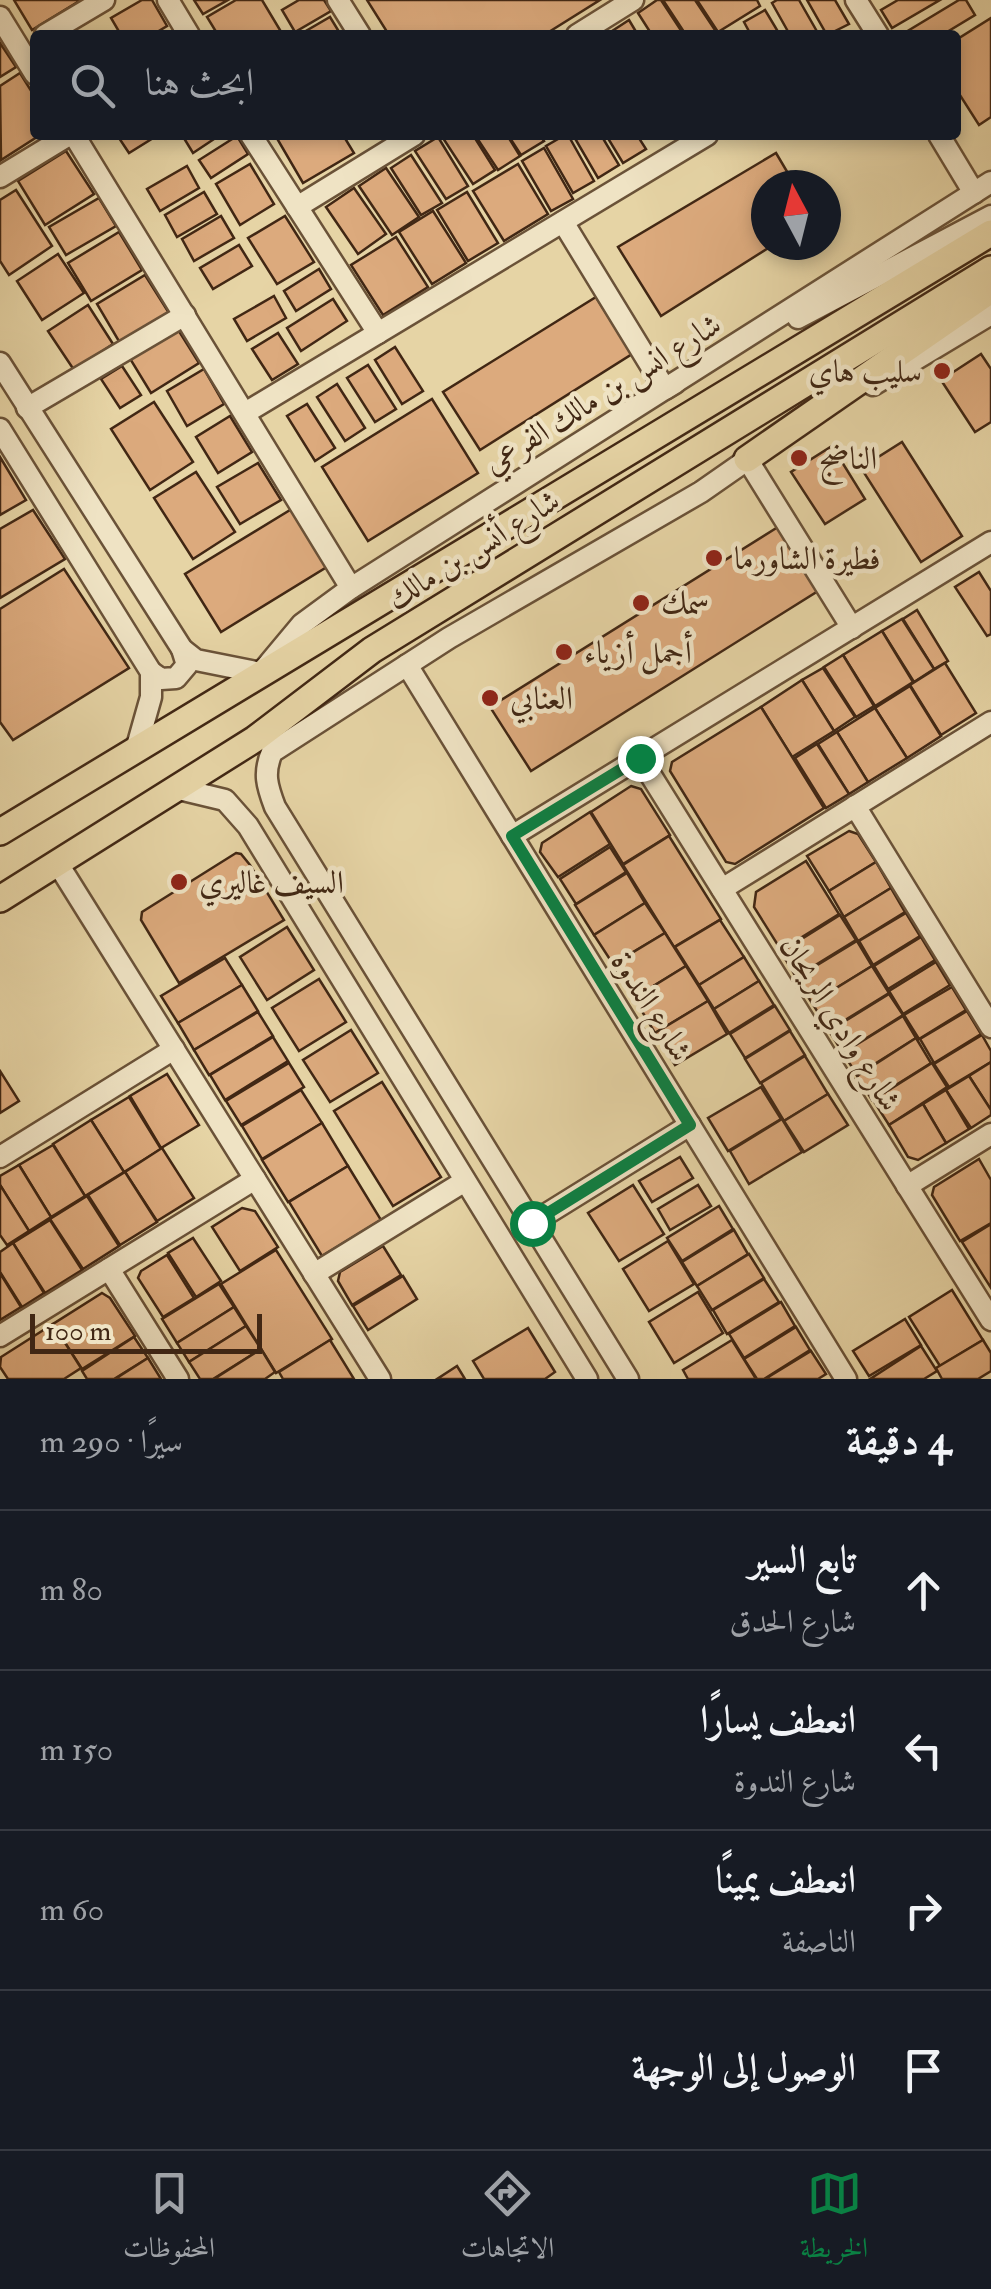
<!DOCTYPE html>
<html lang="ar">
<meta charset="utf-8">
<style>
:root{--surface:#171b24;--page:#242831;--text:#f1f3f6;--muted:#9ea1a6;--line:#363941;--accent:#0b8043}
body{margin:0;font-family:"IM FELL Double Pica",Amiri,serif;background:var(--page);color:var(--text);direction:rtl}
.compass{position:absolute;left:751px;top:170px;width:90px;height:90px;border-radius:50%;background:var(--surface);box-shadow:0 5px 15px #0003;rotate:353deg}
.scale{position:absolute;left:30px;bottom:25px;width:232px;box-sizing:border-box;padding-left:10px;border:5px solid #412714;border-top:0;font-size:28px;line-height:35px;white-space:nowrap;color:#412714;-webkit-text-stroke:8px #efe3c4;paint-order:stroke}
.stop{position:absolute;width:30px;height:30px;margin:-22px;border:8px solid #0b8043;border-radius:50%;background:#fff}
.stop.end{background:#0b8043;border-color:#fff;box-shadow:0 2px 10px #0008}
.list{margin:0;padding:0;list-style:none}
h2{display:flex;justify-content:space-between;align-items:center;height:130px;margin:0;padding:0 40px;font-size:42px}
h2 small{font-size:32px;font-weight:400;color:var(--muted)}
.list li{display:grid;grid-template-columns:65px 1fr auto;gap:30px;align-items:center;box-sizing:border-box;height:160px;padding:0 40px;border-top:2px solid var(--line)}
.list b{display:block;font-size:38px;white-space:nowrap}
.list p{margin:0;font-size:32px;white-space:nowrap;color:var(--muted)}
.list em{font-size:32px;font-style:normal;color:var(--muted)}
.icon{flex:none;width:55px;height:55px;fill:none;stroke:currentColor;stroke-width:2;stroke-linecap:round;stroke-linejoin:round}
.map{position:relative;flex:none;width:991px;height:1379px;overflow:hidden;direction:ltr}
.search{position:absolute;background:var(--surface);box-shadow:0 5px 15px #0003;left:30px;right:30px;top:30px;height:110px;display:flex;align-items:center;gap:25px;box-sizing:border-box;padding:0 35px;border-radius:10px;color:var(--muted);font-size:38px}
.sheet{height:770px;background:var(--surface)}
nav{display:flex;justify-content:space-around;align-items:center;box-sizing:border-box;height:140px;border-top:2px solid var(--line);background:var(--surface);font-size:28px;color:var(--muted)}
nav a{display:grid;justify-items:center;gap:5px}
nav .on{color:var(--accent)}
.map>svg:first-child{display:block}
.building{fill:#dcaa7d;stroke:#412714;stroke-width:2.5}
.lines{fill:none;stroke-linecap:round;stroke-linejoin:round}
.minor-casing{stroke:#6a5238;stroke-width:25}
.major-casing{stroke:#412714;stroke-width:30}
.minor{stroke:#efe3c4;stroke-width:20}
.major{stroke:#e6d4a5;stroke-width:25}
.route{stroke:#0b8043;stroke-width:12}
.poi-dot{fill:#8f2418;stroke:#efe3c4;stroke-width:4}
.labels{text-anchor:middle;stroke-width:9;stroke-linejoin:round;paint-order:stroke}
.poi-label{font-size:32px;fill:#412714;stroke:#efe3c4;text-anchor:start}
.street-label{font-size:32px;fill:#412714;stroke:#efe3c4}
</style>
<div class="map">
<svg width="991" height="1379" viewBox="0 0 991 1379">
<rect width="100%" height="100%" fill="#e6d4a5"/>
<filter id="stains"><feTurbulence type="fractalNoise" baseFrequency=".002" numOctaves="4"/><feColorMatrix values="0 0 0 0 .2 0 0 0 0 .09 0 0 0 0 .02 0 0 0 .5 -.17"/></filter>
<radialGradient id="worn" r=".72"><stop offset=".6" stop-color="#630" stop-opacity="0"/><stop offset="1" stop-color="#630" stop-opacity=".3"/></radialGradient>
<g class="building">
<path d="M14 0H81L32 30Z"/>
<path d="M142 0H152L167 26 152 35H121L111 18Z"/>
<path d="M194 0H228L203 14Z"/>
<path d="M236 0H262L283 35H218L207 17Z"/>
<path d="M299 0H324L331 11 295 32 282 10Z"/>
<path d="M367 0H600L544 35H389Z"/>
<path d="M657 0H661L684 35H652L638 13Z"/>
<path d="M663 0H695L717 33 686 35Z"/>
<path d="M697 0H757L760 6 718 32Z"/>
<path d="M777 0H799L819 35H790L772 3Z"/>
<path d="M807 0H835L849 24 827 35Z"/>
<path d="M898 0H940L892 28 881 10Z"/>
<path d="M959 0H966L975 15 942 35H901Z"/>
<path d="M765 10 780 35H751L744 22Z"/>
<path d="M330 17 341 35H299Z"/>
<path d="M991 18V117L979 125 956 89V40Z"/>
<path d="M629 20 638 35H606Z"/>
<path d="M0 43 16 67 0 77Z"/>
<path d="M20 73 35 97V135H40L1 160 0 86Z"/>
<path d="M117 135H158L129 153Z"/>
<path d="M182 135H220L193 153Z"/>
<path d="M275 135H343L354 153 303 183Z"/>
<path d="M441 135H473L495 170 473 184Z"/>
<path d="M475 135H507L520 156 498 170Z"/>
<path d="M508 135H540L544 141 521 155Z"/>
<path d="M565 135H568L594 181 573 193 546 146Z"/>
<path d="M573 135H601L619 165 598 178Z"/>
<path d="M606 135H637L646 149 623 163Z"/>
<path d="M237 136 248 154 211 178 199 160Z"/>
<path d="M438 137 468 186 446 199 415 151Z"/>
<path d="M544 148 573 199 551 211 522 161Z"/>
<path d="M66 151 94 194 45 225 18 181Z"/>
<path d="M776 153 795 185H766V245H773L661 316 618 247Z"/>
<path d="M411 155 442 203 421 215 391 168Z"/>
<path d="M250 164 274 204 240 225 216 184Z"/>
<path d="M518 164 548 214 504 241 473 191Z"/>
<path d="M187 166 199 188 160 211 147 189Z"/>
<path d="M386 168 419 217 392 235 359 186Z"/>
<path d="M354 188 386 234 358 254 326 207Z"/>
<path d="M16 190 52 246 9 275 0 261V200Z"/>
<path d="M204 192 217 214 177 237 165 215Z"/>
<path d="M467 192 498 243 468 261 437 210Z"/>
<path d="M99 198 116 226 66 255 49 227Z"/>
<path d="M433 211 466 263 432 284 399 232Z"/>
<path d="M221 216 234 238 194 261 182 239Z"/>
<path d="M285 216 314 262 277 284 248 238Z"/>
<path d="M119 232 142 270 91 301 68 263Z"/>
<path d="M396 237 428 287 383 315 351 265Z"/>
<path d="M239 245 252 266 213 289 200 268Z"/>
<path d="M58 254 84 293 42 320 17 281Z"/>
<path d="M319 269 331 289 296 311 284 291Z"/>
<path d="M145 275 169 313 120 343 97 304Z"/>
<path d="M274 296 286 318 247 341 234 319Z"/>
<path d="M596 297 632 354 480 450 443 392Z"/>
<path d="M333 299 347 321 301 351 287 328Z"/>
<path d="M88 305 113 344 74 370 48 331Z"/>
<path d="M177 328 199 363 151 393 129 357Z"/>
<path d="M278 333 298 364 272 380 252 349Z"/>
<path d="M395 347 423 391 402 404 375 360Z"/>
<path d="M981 354 991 369V422L975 432 941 380Z"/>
<path d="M368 365 396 409 375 422 347 378Z"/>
<path d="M122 366 141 395 120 408 101 379Z"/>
<path d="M204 369 224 404 187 426 167 391Z"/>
<path d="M337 384 365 428 345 441 317 397Z"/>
<path d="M432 399 478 473 368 541 322 467Z"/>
<path d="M154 402 193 462 150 490 111 429Z"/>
<path d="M307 404 335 448 315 461 287 416Z"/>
<path d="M230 416 252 452 218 473 196 437Z"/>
<path d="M902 442 962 536 921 562 861 468Z"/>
<path d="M832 446 865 499 825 524 791 472Z"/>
<path d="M0 457 26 500 0 515Z"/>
<path d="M258 463 281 500 240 524 217 487Z"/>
<path d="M196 472 235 532 193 559 154 498Z"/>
<path d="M295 507 330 565 221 632 185 574Z"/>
<path d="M33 510 65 559 0 598V529Z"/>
<path d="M778 527 818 591 531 771 490 707Z"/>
<path d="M64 569 129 668 13 740 0 722V609Z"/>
<path d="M979 572 991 591V634L987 636 955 587Z"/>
<path d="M917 610 948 661 934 669 903 619Z"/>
<path d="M902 619 934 669 914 682 882 631Z"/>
<path d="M882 631 913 682 875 706 843 655Z"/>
<path d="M843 655 874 706 856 717 824 667Z"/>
<path d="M945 663 976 713 941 735 910 685Z"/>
<path d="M823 668 855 717 834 731 802 680Z"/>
<path d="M802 680 834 731 792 757 761 707Z"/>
<path d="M910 686 941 736 907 758 875 708Z"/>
<path d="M761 707 824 808 735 864 726 862 670 771 672 762Z"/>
<path d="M875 708 907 758 868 782 837 732Z"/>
<path d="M837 732 868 782 849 794 818 744Z"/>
<path d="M817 744 849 794 826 808 795 758Z"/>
<path d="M631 786 641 789 670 835 623 864 591 812Z"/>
<path d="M590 812 610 844 558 877 540 852 542 843Z"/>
<path d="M849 831 858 834 876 862 829 891 807 856Z"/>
<path d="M669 836 721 919 674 947 623 865Z"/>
<path d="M610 847 626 872 576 904 560 879Z"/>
<path d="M236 853 241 854 250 865 284 920 179 983 141 920 142 912Z"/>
<path d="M806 861 839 914 781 950 754 907 756 892Z"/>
<path d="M876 862 891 888 844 917 829 891Z"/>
<path d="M627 873 645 903 594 935 575 905Z"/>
<path d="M891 888 905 912 858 941 844 917Z"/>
<path d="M645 903 665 933 613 964 594 935Z"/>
<path d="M906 913 920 936 873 965 859 941Z"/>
<path d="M840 915 856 940 796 977 781 952Z"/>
<path d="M720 920 744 957 699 985 675 947Z"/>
<path d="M287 927 314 970 267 1000 240 957Z"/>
<path d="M665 933 686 966 634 998 612 965Z"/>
<path d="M921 937 935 960 888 989 874 966Z"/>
<path d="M857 941 872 966 812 1003 796 978Z"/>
<path d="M744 957 759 981 714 1009 699 985Z"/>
<path d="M225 958 242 985 178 1023 161 996Z"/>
<path d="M936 962 950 985 903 1014 889 991Z"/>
<path d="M686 966 708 1001 655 1033 634 998Z"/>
<path d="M872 966 889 993 829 1030 812 1003Z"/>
<path d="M319 979 346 1022 299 1051 272 1008Z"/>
<path d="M759 981 774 1005 729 1033 714 1009Z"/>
<path d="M242 985 258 1011 194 1050 178 1023Z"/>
<path d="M952 987 966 1010 919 1039 904 1015Z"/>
<path d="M889 994 903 1015 843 1053 829 1031Z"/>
<path d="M708 1001 727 1034 675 1065 655 1033Z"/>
<path d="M775 1006 790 1030 745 1058 730 1034Z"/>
<path d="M967 1011 981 1034 934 1063 920 1039Z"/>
<path d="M258 1012 273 1036 209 1075 194 1050Z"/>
<path d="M903 1016 916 1038 857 1075 843 1053Z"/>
<path d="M351 1030 378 1073 330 1102 303 1060Z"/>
<path d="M790 1031 805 1055 760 1083 745 1059Z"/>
<path d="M982 1035 991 1051V1062L949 1087 934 1064Z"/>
<path d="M273 1037 288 1061 225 1100 210 1075Z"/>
<path d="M916 1038 931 1063 872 1100 857 1076Z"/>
<path d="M805 1056 828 1094 784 1121 761 1083Z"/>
<path d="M991 1062V1110L969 1076Z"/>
<path d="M289 1063 304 1087 241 1125 226 1101Z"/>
<path d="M932 1063 947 1087 889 1125 873 1100Z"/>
<path d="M0 1071 19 1101 0 1113Z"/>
<path d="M167 1074 199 1125 161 1148 130 1096Z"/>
<path d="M969 1076 991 1110V1115L971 1128 946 1090Z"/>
<path d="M382 1082 441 1177 393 1206 334 1111Z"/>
<path d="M761 1087 781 1119 728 1151 708 1118Z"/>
<path d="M301 1090 322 1123 262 1159 242 1126Z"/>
<path d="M946 1090 969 1129 946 1143 923 1104Z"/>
<path d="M828 1094 848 1125 804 1152 784 1121Z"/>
<path d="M129 1097 161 1149 124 1172 91 1120Z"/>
<path d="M923 1104 946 1143 918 1160 908 1157 889 1125Z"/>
<path d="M782 1119 802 1152 749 1184 730 1151Z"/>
<path d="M91 1120 124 1172 85 1196 53 1144Z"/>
<path d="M322 1123 348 1166 288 1202 262 1160Z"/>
<path d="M53 1145 85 1196 51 1217 19 1165Z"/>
<path d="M162 1148 194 1198 157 1221 125 1172Z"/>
<path d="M680 1157 693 1178 652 1202 639 1181Z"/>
<path d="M979 1159 991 1180V1223L960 1241 932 1195 934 1187Z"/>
<path d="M19 1165 51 1217 29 1231 0 1185V1176Z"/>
<path d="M348 1166 381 1220 322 1256 289 1202Z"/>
<path d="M125 1172 157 1222 120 1245 88 1195Z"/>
<path d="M0 1185 29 1231 7 1245 0 1235Z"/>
<path d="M633 1185 664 1234 619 1261 588 1213Z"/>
<path d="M698 1185 711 1206 670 1230 658 1209Z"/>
<path d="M87 1196 119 1246 83 1269 50 1219Z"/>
<path d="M719 1206 733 1229 682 1261 667 1238Z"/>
<path d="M242 1208 255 1211 278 1247 240 1271 212 1227Z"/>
<path d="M50 1220 82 1270 45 1293 13 1243Z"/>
<path d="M991 1224V1288L962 1242Z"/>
<path d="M734 1230 748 1254 697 1286 682 1262Z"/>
<path d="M193 1238 221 1281 196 1297 168 1253Z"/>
<path d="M668 1241 694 1284 649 1311 623 1269Z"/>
<path d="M13 1243 44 1293 22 1307 0 1272V1252Z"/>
<path d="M383 1246 401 1275 352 1305 338 1281 340 1272Z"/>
<path d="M276 1250 332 1339 276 1373 221 1284Z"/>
<path d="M749 1254 764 1278 712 1310 697 1286Z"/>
<path d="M167 1255 194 1298 163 1317 138 1278 141 1271Z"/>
<path d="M0 1273 21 1307 0 1320Z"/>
<path d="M403 1276 417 1299 368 1330 353 1306Z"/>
<path d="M764 1279 779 1302 727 1334 713 1310Z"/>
<path d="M219 1284 234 1307 177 1343 162 1319Z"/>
<path d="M952 1290 983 1340 940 1366 909 1317Z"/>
<path d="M698 1292 723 1333 674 1363 649 1322Z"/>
<path d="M102 1293 110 1298 135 1336 82 1369 53 1324Z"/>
<path d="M781 1302 795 1326 744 1358 729 1334Z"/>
<path d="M234 1307 246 1326 189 1362 177 1343Z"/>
<path d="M905 1319 921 1345 869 1376 853 1351Z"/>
<path d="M53 1324 81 1368 64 1379H8L0 1367 1 1357Z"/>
<path d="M246 1326 261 1349 213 1379H200L189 1362Z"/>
<path d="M796 1327 810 1350 764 1379H757L744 1359Z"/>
<path d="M528 1328 555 1372 545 1379H484L473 1361Z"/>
<path d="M134 1337 148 1358 114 1379H87L82 1371Z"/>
<path d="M330 1340 354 1379H283L279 1372Z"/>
<path d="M732 1340 756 1379H688L683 1370Z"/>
<path d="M983 1340 991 1353V1371L978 1379H942L936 1368Z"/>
<path d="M921 1346 937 1371 924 1379H870Z"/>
<path d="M261 1349 275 1372 265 1379H214Z"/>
<path d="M811 1351 826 1374 818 1379H765Z"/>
<path d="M148 1358 161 1379H115Z"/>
<path d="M457 1366 465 1379H437Z"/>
</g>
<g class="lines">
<g class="minor-casing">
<g id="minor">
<path d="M168 0 189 35"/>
<path d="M338 0 360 35"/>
<path d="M856 0 878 35"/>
<path d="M0 17 35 74"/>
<path d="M45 35 104 0"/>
<path d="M577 35 633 0"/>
<path d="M74 135 351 588"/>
<path d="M251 135 378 333"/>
<path d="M939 135 974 193"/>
<path d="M0 177 69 135"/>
<path d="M297 207 414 135"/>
<path d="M563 222 665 389 675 383"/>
<path d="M798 318 991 216"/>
<path d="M0 363 182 649 196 660 261 673 302 624 351 588 991 182"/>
<path d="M873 385 991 314"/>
<path d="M27 408 185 315"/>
<path d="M245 413 707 135"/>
<path d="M0 429 151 672V697L136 750"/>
<path d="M747 459 852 628"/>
<path d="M407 665 846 1379"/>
<path d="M151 672 161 679 176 678 187 665 182 649"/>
<path d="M640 758 991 1320"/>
<path d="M179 789 225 800 248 826 587 1379"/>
<path d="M855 806 991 1027"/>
<path d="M512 836 991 542"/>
<path d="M58 864 380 1379"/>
<path d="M722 889 991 722"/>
<path d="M0 1157 174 1049"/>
<path d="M907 1186 991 1134"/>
<path d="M532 1223 690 1125"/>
<path d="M109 1269 178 1379"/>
<path d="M314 1274 465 1181"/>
<path d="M0 1336 255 1179"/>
<path d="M628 1379 275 807C267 786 263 773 272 752L449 638 701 492 757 453"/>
</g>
</g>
<g class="major-casing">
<g id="major">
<path d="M747 459 991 290"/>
<path d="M0 832 991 233"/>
<path d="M0 899 255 739 372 650 991 269"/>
</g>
</g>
<use href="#minor" class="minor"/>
<use href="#major" class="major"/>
</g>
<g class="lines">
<path class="route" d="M532 1223 690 1125 512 836 640 758"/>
</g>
<g class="poi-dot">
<circle cx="942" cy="371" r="10"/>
<circle cx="799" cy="458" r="10"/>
<circle cx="714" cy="558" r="10"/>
<circle cx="641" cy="603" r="10"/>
<circle cx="564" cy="652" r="10"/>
<circle cx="490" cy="698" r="10"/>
<circle cx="179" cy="882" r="10"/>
</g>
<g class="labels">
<g class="poi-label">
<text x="922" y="382" text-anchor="end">سليب هاي</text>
<text x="819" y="469">الناضج</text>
<text x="734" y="569">فطيرة الشاورما</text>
<text x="661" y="614">سمك</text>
<text x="584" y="663">أجمل أزياء</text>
<text x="510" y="709">العنابي</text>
<text x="199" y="893">السيف غاليري</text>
</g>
<g class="street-label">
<text transform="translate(602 393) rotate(-32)" y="11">شارع انس بن مالك الفرعي</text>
<text transform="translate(473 549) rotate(-32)" y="11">شارع أنس بن مالك</text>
<text transform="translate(652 1006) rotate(58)" y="11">شارع الندوة</text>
<text transform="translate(841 1023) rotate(58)" y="11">شارع وادي الريحان</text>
</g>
</g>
<rect width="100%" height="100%" filter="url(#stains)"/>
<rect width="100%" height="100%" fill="url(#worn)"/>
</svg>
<svg class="compass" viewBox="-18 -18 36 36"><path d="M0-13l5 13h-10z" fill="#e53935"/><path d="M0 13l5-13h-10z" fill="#9ea1a6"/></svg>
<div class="scale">100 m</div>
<div class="stop" style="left:532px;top:1223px"></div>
<div class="stop end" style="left:640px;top:758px"></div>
<div class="search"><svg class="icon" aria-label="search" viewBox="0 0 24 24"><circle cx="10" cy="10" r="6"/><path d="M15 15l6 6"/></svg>ابحث هنا</div>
</div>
<section class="sheet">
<h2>4 دقيقة<small>سيرًا · 290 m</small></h2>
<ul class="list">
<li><svg class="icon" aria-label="ahead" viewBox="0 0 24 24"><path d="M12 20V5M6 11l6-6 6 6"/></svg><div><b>تابع السير</b><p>شارع الحدق</p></div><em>80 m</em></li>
<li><svg class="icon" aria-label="left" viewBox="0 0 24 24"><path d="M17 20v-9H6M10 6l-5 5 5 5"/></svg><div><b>انعطف يسارًا</b><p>شارع الندوة</p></div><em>150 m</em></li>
<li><svg class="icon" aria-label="right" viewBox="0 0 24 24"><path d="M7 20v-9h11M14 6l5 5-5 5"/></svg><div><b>انعطف يمينًا</b><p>الناصفة</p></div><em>60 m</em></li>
<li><svg class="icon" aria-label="arrive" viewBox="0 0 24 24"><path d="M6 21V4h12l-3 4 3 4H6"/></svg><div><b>الوصول إلى الوجهة</b></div></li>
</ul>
</section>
<nav>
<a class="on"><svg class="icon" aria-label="map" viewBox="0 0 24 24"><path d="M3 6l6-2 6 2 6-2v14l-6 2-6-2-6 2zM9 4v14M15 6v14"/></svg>الخريطة</a>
<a><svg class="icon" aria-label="directions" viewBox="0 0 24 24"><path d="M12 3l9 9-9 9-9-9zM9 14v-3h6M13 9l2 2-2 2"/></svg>الاتجاهات</a>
<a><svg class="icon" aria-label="saved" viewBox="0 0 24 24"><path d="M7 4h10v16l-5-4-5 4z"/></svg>المحفوظات</a>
</nav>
